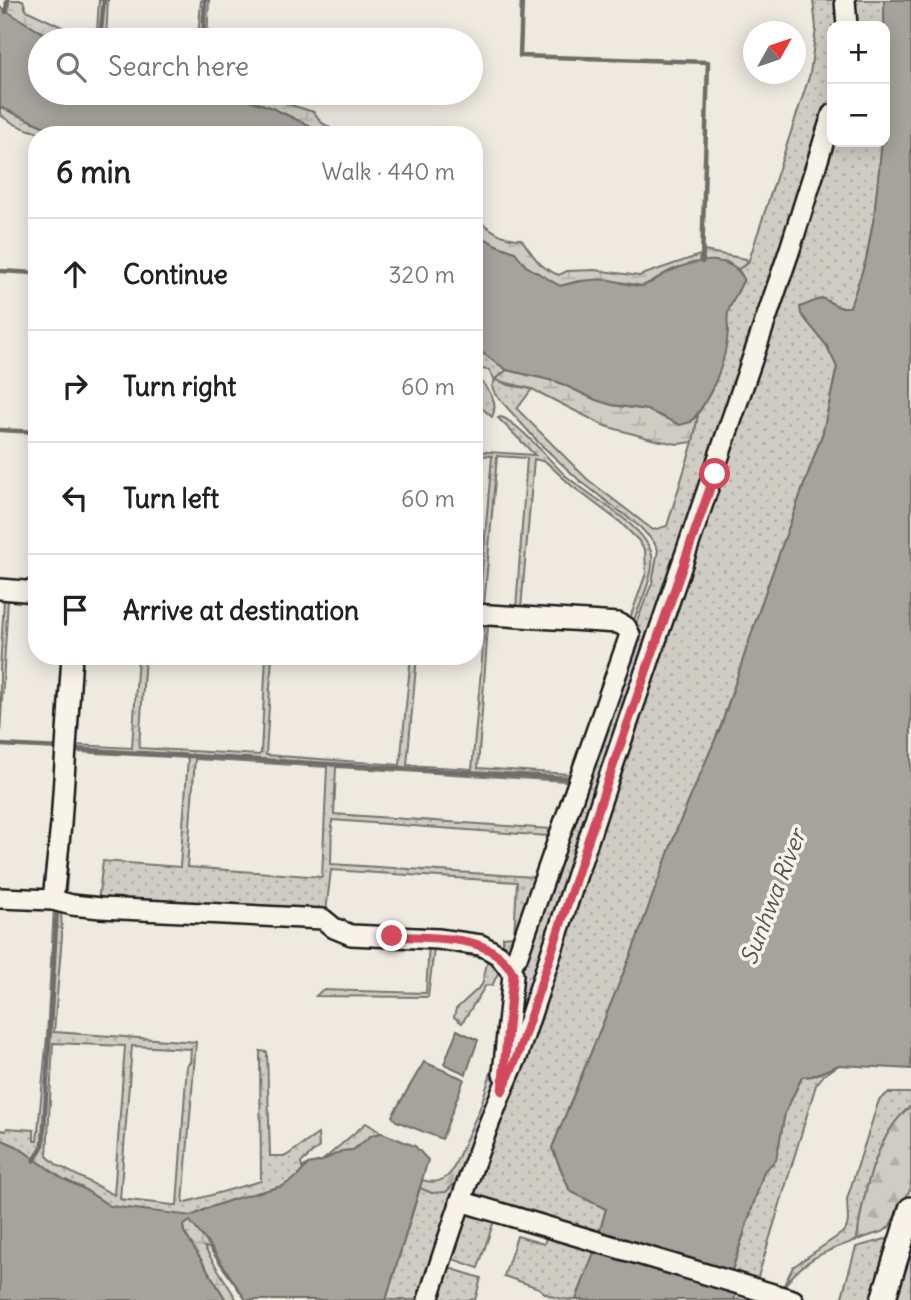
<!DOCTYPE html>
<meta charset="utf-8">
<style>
:root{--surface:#fff;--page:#f2f2f2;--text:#202124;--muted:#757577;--line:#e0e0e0}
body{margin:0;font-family:Delius,sans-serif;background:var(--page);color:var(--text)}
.controls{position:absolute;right:21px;top:21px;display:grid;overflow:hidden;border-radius:14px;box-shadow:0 4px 18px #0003}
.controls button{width:63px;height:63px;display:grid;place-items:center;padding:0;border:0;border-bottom:2px solid var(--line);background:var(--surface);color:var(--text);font:35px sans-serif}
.compass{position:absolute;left:743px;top:21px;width:63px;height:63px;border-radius:50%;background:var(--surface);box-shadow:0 4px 18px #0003;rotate:50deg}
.stop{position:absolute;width:21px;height:21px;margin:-16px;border:5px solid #d1495b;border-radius:50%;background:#fff}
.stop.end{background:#d1495b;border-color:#fff;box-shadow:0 2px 7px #0008}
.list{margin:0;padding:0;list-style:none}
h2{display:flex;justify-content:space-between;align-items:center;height:91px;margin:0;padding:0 28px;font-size:30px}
h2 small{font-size:23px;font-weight:400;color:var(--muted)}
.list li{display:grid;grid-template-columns:46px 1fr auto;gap:21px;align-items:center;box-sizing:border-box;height:112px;padding:0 28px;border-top:2px solid var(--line)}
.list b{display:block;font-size:26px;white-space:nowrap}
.list em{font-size:23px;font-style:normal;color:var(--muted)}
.icon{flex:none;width:38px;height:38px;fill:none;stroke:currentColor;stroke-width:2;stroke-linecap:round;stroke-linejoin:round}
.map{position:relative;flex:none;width:911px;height:1300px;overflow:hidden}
.search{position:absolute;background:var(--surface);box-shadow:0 4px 18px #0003;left:28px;top:28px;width:455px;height:77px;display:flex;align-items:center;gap:18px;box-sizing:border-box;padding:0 24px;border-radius:38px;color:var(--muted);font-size:26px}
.panel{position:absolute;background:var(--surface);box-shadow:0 4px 18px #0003;left:28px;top:126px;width:455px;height:539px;border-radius:28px}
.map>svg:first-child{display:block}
.grass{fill:url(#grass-dots);stroke:#767470;stroke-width:2;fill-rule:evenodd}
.forest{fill:url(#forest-firs);stroke:#767470;stroke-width:2}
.wetland{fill:url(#wetland-marsh);stroke:#767470;stroke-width:2}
.water{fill:#a6a39d;stroke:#6f6d69;stroke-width:2}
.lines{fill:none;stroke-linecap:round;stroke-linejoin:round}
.stream{stroke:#6f6d69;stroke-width:4.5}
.minor-casing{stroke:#1c1c1c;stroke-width:24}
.major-casing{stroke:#1c1c1c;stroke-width:28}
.minor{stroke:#f7f3e8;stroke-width:19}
.major{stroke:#f7f3e8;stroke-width:23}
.route{stroke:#d1495b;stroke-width:9}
.labels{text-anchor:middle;stroke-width:7;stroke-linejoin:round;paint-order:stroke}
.water-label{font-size:23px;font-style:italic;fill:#535250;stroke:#f7f3e8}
</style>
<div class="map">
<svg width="911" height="1300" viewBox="0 0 911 1300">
<defs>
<pattern id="grass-dots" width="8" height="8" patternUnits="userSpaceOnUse" patternTransform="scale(1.75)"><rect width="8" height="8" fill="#cfccc3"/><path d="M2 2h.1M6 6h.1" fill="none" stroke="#b1afa7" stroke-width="1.8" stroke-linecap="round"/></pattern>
<pattern id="forest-firs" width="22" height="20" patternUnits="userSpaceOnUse" patternTransform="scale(1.75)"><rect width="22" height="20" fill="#cfccc3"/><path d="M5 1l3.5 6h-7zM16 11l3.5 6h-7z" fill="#b1afa7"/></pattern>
<pattern id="wetland-marsh" width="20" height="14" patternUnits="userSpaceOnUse" patternTransform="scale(1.75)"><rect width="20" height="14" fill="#cfccc3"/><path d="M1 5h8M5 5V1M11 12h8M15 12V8" fill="none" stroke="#b1afa7"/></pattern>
</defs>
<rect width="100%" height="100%" fill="#eeeae0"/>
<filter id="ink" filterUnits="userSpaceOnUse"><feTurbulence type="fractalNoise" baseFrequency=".0143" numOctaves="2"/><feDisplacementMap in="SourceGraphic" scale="14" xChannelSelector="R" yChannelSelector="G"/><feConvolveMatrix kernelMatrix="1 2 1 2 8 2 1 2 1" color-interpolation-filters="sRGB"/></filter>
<g filter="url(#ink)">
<g class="grass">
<path d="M813 0H841L843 26H832V104L827 123 513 1060 515 981 632 634 652 583 658 550 653 541 640 527 579 480 538 442 495 394 492 386 495 380 489 370 474 368V347L507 370 495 379 508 385 532 389 517 409 587 479 653 530 667 526 693 442 698 414 711 391 719 370 728 330 726 319 729 309 744 279 738 269 748 263 810 74 816 28Z"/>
<path d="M850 0H884L885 44V26H851Z"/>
<path d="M0 107 63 135C39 135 19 129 0 115Z"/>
<path d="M832 142H882L874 217 866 260 850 308 839 307 822 298 816 331 827 346 837 367 823 432 764 596 721 726 679 824 632 952 552 1148 570 1191 606 1209 593 1255 576 1300C564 1300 548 1298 539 1288L504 1276 517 1236 544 1244 549 1230 476 1200 471 1191Z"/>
<path d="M474 372C484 385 501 400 492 417L474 401Z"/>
<path d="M501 417C518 422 550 461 565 475 588 496 646 525 652 555 655 575 638 609 631 628L516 609 527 458 497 456 484 606H479L492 456 474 455V451L535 455 498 418ZM534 459 546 462 572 486 621 523 638 540 645 551 646 573 630 618 622 614 521 609Z"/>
<path d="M4 599H8L0 734V668Z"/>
<path d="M474 617 625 632 516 956 503 953V937L514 936 517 882 331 870 326 912 98 901 103 861 180 867 188 758 76 752 66 893 97 898 63 900 72 749 569 778 71 748 78 656H82L76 745 132 748 138 656H145L139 748 259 755 261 753 266 656H272L266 755 400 765 411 656H417L407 765 472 769 485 626 474 624ZM488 626 612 632 620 635 570 774 478 768ZM195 759 327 767 322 877 187 867ZM336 767 566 781 567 782 551 829 334 814ZM332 820 548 836 534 877 331 864Z"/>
<path d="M54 907 61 909 62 936 54 1032 196 1042 183 1203 261 1181 260 1051 267 1052 270 1156H286L318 1134 319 1147 301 1163 302 1168 308 1164 298 1176 283 1186 234 1199 206 1209 192 1216 174 1215 110 1206 82 1188 63 1179 16 1146 0 1139V1130L6 1131 7 1128 34 1130V1141H37L47 1036ZM53 1043 125 1046 114 1195 57 1165 47 1156ZM132 1046 191 1049 190 1063 187 1064 177 1205H173L120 1199Z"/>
<path d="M429 943 482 950 500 969 492 986 486 985 462 1023 454 1017 456 1009 482 985 488 959 434 949 428 997 316 996 322 990 426 993Z"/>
<path d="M839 1065 824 1075 816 1085 751 1300H734L739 1281 731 1274 764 1171 776 1160 785 1113 802 1077 813 1076Z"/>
<path d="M888 1093H911V1106C876 1133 862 1198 857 1240 823 1252 802 1259 781 1291L793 1267 842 1233 847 1227 848 1220 847 1199 879 1100Z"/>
<path d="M366 1123 382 1133 372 1135 353 1150 342 1151 322 1161Z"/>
<path d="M464 1174 423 1300H386L420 1188 432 1193Z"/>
<path d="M468 1212 495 1218 478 1268 450 1258Z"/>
<path d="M886 1239 890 1244 874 1300H841L856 1247Z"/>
<path d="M446 1267 481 1278 475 1300H437Z"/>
</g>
<g class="forest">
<path d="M498 1050 500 1080 464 1174 446 1192 432 1193 420 1188 422 1180C434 1184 445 1181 452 1171L480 1108Z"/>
<path d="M911 1106V1188L889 1227 884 1231 857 1240C862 1198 876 1133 911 1106Z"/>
<path d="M911 1252V1300H897Z"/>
</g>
<g class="wetland">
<path d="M9 0H23L26 10 79 35 89 37 97 31 99 0H108L106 40H59L39 31 8 13Z"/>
<path d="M201 0H209L207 40H198Z"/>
<path d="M227 93H252L314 112 321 122 342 135H320L308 125 270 107Z"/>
<path d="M474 217C491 229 500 239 521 239 534 255 537 267 559 275L567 271 595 270 639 276 700 255 699 262 672 270 643 286 608 280 578 281 560 286 526 266 515 252 496 245 474 232Z"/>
<path d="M704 251 746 259 748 263 738 269 727 262H704Z"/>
<path d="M507 370 558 382 596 400 612 405 648 410 667 419 691 422 698 414 693 442 678 444 655 440 605 426 532 389 495 380Z"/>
<path d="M190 1221 213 1250 246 1300 209 1248 204 1247 237 1300H226L184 1232 183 1226Z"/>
</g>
<g class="water">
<path d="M884 0H911V1069L839 1065 812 1076 802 1077 785 1113 776 1160 764 1171 731 1273 739 1281 734 1300H576L593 1255 606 1209 570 1191 552 1148 632 952 679 824 721 726 764 596 823 432 837 367 827 346 801 314 800 307 822 298 839 307H850L866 260 874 217 882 142H885Z"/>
<path d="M0 7 39 31 62 40H40V93H227L270 107 308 125 320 135H63L0 107Z"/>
<path d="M474 232 496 245 515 252 526 266 560 286C575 282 592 278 608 280 619 281 630 286 641 286 651 285 661 275 670 271 695 260 729 252 744 279 739 289 733 299 729 309 726 317 728 323 728 331 726 363 711 398 691 422L680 425 648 410 612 405 596 400 558 382 507 370 474 347Z"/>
<path d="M457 1030 478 1040 466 1074 444 1064Z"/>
<path d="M424 1062 464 1079 442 1139 396 1121 392 1116Z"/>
<path d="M382 1133 415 1146 428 1160 386 1300H246L213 1250 190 1221 183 1226 184 1232 226 1300H0V1139L16 1146 63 1179 82 1188 110 1206 192 1216 206 1209 234 1199 283 1186 298 1176 308 1164 322 1161 342 1151 353 1150 372 1135Z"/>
</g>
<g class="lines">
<g class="stream">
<path d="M522 0 520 56 708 62 702 262"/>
<path d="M6 12 7 0"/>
<path d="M100 40 104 0"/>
<path d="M203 40 205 0"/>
<path d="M0 271 37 273"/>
<path d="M0 430 37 432"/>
<path d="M0 745 61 748"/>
<path d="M70 749 568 778"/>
<path d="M34 1161 43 1145 57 910"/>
</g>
<g class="minor-casing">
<g id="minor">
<path d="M845 0 847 26"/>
<path d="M0 589 37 592"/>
<path d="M474 614 618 623 626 627 630 635 517 957 509 966"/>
<path d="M0 898 53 900 72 905 101 908 323 919 334 928 351 935 438 939 481 945 499 955 513 974 503 1074"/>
<path d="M53 900 61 824 72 656"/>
<path d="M460 1201 793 1300"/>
<path d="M428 1300C455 1218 481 1136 517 1057L605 789 790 249 832 115"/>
</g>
</g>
<g class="major-casing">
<path id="major" d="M883 1300 911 1209"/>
</g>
<use href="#minor" class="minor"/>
<use href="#major" class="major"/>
</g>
</g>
<g class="lines" filter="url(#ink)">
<path class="route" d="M392 936C431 939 493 932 513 974L502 1091 517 1057 605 789 715 474"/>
</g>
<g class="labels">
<g class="water-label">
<text transform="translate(773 897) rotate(-69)" y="8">Sunhwa River</text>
</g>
</g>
</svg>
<div class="controls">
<button>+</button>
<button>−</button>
</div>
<svg class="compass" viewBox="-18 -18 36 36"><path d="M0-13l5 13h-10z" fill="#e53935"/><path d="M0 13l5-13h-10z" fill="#757577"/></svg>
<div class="stop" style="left:715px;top:474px"></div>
<div class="stop end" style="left:392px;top:936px"></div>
<div class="search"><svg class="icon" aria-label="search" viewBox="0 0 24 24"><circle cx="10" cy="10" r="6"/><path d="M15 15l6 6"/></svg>Search here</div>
<section class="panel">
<h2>6 min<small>Walk · 440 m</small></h2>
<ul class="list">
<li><svg class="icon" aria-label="ahead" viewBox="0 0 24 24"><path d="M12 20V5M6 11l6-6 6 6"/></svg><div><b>Continue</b></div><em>320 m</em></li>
<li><svg class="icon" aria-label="right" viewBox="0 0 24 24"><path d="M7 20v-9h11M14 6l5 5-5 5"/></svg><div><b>Turn right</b></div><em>60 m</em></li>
<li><svg class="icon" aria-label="left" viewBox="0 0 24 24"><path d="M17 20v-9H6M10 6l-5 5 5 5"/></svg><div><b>Turn left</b></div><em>60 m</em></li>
<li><svg class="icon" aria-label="arrive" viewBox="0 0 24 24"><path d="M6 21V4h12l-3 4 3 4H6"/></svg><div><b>Arrive at destination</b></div></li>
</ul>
</section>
</div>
